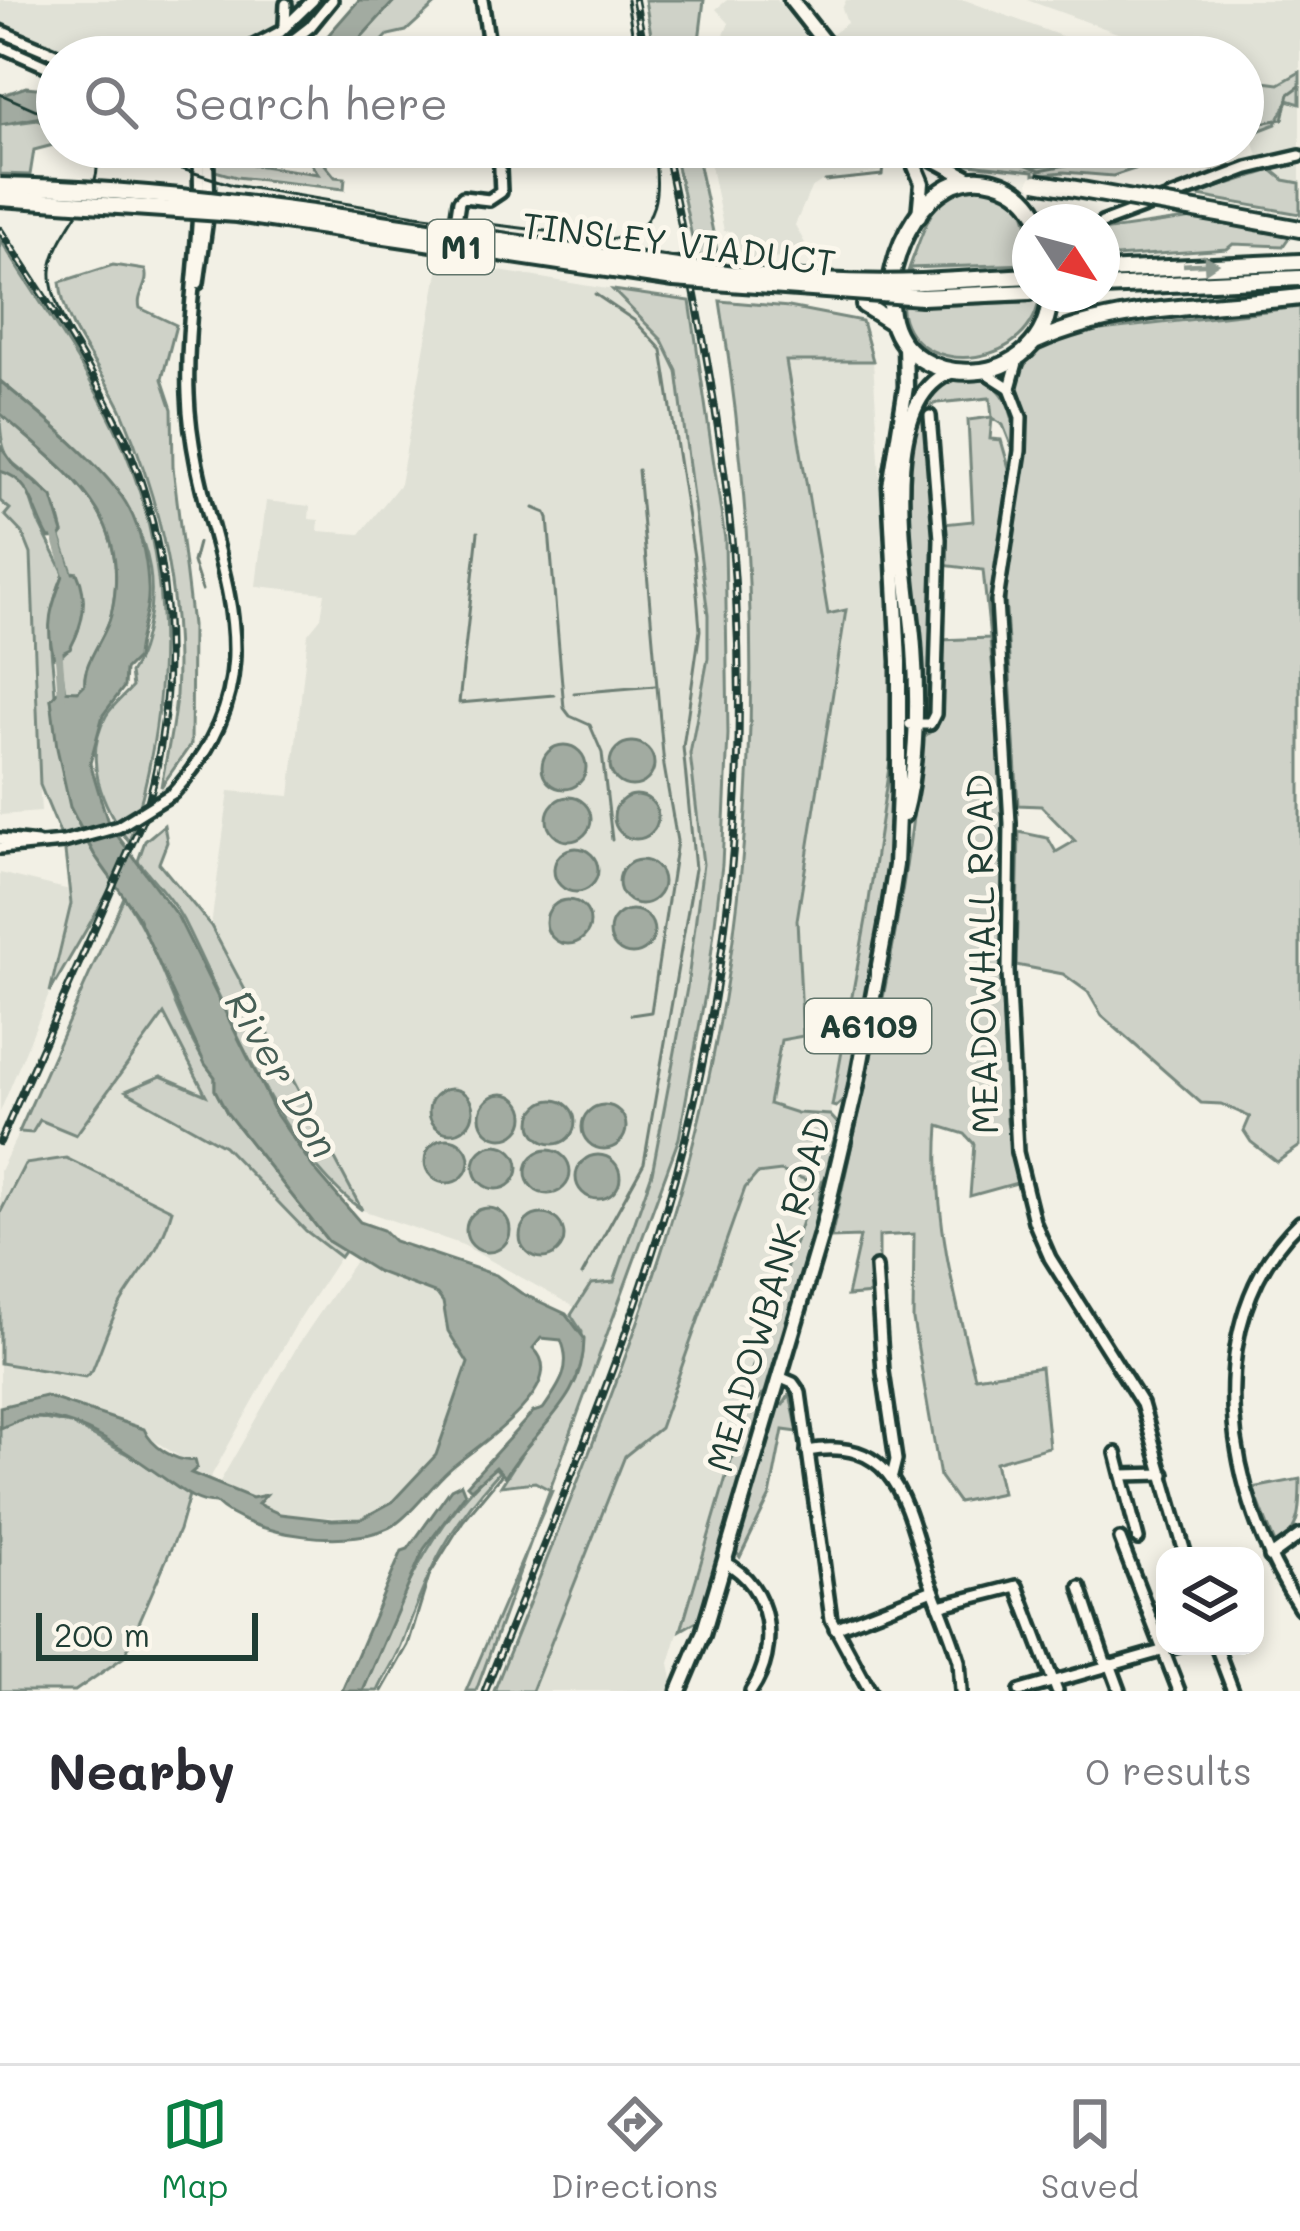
<!DOCTYPE html>
<style>
:root{--surface:#fff;--page:#f7f7f7;--text:#2b2b33;--muted:#7c7c81;--line:#e1e1e2;--accent:#0b8043}
body{margin:0;font-family:Mali,sans-serif;background:var(--page);color:var(--text)}
.controls{position:absolute;right:36px;bottom:36px;display:grid;overflow:hidden;border-radius:24px;box-shadow:0 6px 18px #0003}
.controls button{width:108px;height:108px;display:grid;place-items:center;padding:0;border:0;border-bottom:3px solid var(--line);background:var(--surface);color:var(--text);font:60px sans-serif}
.compass{position:absolute;left:1012px;top:204px;width:108px;height:108px;border-radius:50%;background:var(--surface);box-shadow:0 6px 18px #0003;rotate:126deg}
.scale{position:absolute;left:36px;bottom:30px;width:222px;box-sizing:border-box;padding-left:12px;border:6px solid #1f3d34;border-top:0;font-size:33px;line-height:42px;white-space:nowrap;color:#1f3d34;-webkit-text-stroke:9px #fbf7ec;paint-order:stroke}
.list{margin:0;padding:0;list-style:none}
h2{display:flex;justify-content:space-between;align-items:center;height:156px;margin:0;padding:0 48px;font-size:51px}
h2 small{font-size:39px;font-weight:400;color:var(--muted)}
.icon{flex:none;width:66px;height:66px;fill:none;stroke:currentColor;stroke-width:2;stroke-linecap:round;stroke-linejoin:round}
.map{position:relative;flex:none;width:1300px;height:1691px;overflow:hidden}
.search{position:absolute;background:var(--surface);box-shadow:0 6px 18px #0003;left:36px;right:36px;top:36px;height:132px;display:flex;align-items:center;gap:30px;box-sizing:border-box;padding:0 42px;border-radius:66px;color:var(--muted);font-size:45px}
.sheet{height:372px;background:var(--surface)}
nav{display:flex;justify-content:space-around;align-items:center;box-sizing:border-box;height:168px;border-top:3px solid var(--line);background:var(--surface);font-size:33px;color:var(--muted)}
nav a{display:grid;justify-items:center;gap:6px}
nav .on{color:var(--accent)}
.map>svg:first-child{display:block}
.built{fill:#e0e1d6}
.green{fill:#cfd2c8;stroke:#77887e;stroke-width:3}
.water{fill:#a2aba1;stroke:#6e7f75;stroke-width:3}
.lines{fill:none;stroke-linecap:round;stroke-linejoin:round}
.stream{stroke:#6e7f75;stroke-width:3}
.canal{stroke:#a2aba1;stroke-width:8}
.minor-casing{stroke:#1f3d34;stroke-width:18}
.major-casing{stroke:#1f3d34;stroke-width:21}
.highway-casing{stroke:#1f3d34;stroke-width:22}
.minor{stroke:#fbf7ec;stroke-width:9}
.major{stroke:#fbf7ec;stroke-width:12}
.highway{stroke:#fbf7ec;stroke-width:14}
.tram{stroke:#1f3d34;stroke-width:3}
.rail-casing{stroke:#1f3d34;stroke-width:8}
.rail{stroke:#fbf7ec;stroke-width:3;stroke-dasharray:9;stroke-linecap:butt}
.minor-bridge-casing{stroke:#1f3d34;stroke-width:18;stroke-linecap:butt}
.highway-bridge-casing{stroke:#1f3d34;stroke-width:22;stroke-linecap:butt}
.minor-bridge{stroke:#fbf7ec;stroke-width:9}
.highway-bridge{stroke:#fbf7ec;stroke-width:14}
.oneway{fill:#8d9a90}
.labels{text-anchor:middle;stroke-width:10;stroke-linejoin:round;paint-order:stroke}
.shield{fill:#fbf7ec;stroke:#61756b;stroke-width:3}
.shield-label{font-size:33px;font-weight:bold;fill:#1f3d34}
.street-label{font-size:36px;fill:#1f3d34;stroke:#fbf7ec}
.water-label{font-size:39px;font-style:italic;fill:#465e55;stroke:#fbf7ec}
</style>
<div class="map">
<svg width="1300" height="1691" viewBox="0 0 1300 1691">
<rect width="100%" height="100%" fill="#f2f0e5"/>
<filter id="ink" filterUnits="userSpaceOnUse"><feTurbulence type="fractalNoise" baseFrequency=".00833" numOctaves="2"/><feDisplacementMap in="SourceGraphic" scale="24" xChannelSelector="R" yChannelSelector="G"/><feConvolveMatrix kernelMatrix="1 2 1 2 8 2 1 2 1" color-interpolation-filters="sRGB"/></filter>
<g filter="url(#ink)">
<g class="built">
<path d="M0 0H301L268 32 232 52 214 57H103L27 39 0 24Z"/>
<path d="M727 0H777L822 57H715L729 23 716 9Z"/>
<path d="M846 0H965L1117 57H846L832 34 847 23 842 9Z"/>
<path d="M1027 0H1300V72L1279 84 1248 80 1243 78V57H1183Z"/>
<path d="M1288 100 1300 104V183L1284 180 1258 156 1251 134 1276 124Z"/>
<path d="M707 147H883L880 172 822 181 811 188 795 225 807 247 780 258 741 262 739 246 732 231H724Z"/>
<path d="M998 147H1136L1059 164 1034 166Z"/>
<path d="M440 261 613 290 663 340 677 371 708 615V658L690 754 703 864 687 988 652 1173 634 1235 614 1283 578 1309 463 1245 362 1210 211 926 229 791 290 796 308 634 321 618 325 593 256 586 266 501 310 506 309 519 319 520 318 531 360 534 400 484Z"/>
<path d="M786 361H873L887 589 894 734 867 914 830 1115 797 1113 769 1105 781 1039 803 1036 797 920 846 611 828 614Z"/>
<path d="M0 501 10 509 5 516 23 534 25 544 39 559 32 635 41 812 0 815Z"/>
<path d="M0 873 70 890 71 904 50 992 0 1112Z"/>
<path d="M164 1013 207 1097 127 1092 224 1146 306 1231 340 1257 298 1321 209 1480 191 1473 197 1468 136 1429 68 1401 45 1396 0 1407V1171L19 1132 32 1133 42 1117 76 1135Z"/>
<path d="M781 1171 815 1183 747 1384 749 1398 669 1663 673 1685 669 1691H532L625 1456 660 1427 745 1188 757 1174Z"/>
<path d="M357 1258 376 1271 427 1288 443 1302 448 1331 468 1358 462 1387 436 1455 392 1502 361 1519 280 1514 218 1485 298 1345Z"/>
</g>
<g class="green">
<path d="M395 0H440L406 31 388 35 367 57H343Z"/>
<path d="M645 0H704L697 57H655Z"/>
<path d="M1300 72V104L1288 100 1276 124 1245 136 1243 102 1248 80 1279 84Z"/>
<path d="M38 120 57 131V144L34 150 30 175 0 174V125Z"/>
<path d="M216 147H247V164L318 174 300 147H311L335 177 345 178 344 189 236 177 215 171Z"/>
<path d="M673 147H695L718 256H696Z"/>
<path d="M927 147H998L1034 166 1059 164 1136 147H1202L1113 176 1064 172 1034 175V171L960 163Z"/>
<path d="M1272 170 1284 180 1300 183V214L1193 195Z"/>
<path d="M967 186C1027 185 1030 215 1030 264L910 268 922 306 1027 302 1030 294H1040C1033 368 923 378 904 320 896 297 909 269 917 247 928 217 935 198 967 186Z"/>
<path d="M1200 217 1292 233 1283 246 1233 244 1227 249 1102 258V231Z"/>
<path d="M0 239C35 296 76 352 107 412 177 547 175 701 129 842 102 806 82 759 106 716 112 706 124 696 132 687L130 673C141 656 144 642 148 622 171 515 73 441 0 381Z"/>
<path d="M113 265 145 270C150 285 136 294 140 308L176 325 162 379 172 409 173 467 192 625 191 744 161 787C166 757 174 726 176 695 182 598 160 503 123 414 104 369 64 332 60 282Z"/>
<path d="M613 290 690 301 725 539 728 734 722 865 709 973 679 1138 476 1691H466L552 1491 535 1482 501 1486 582 1359V1332L571 1315 591 1284 614 1282 652 1173 687 988 703 864 690 754 708 658V615L677 371 662 340Z"/>
<path d="M720 301 789 307 862 321 873 361H786L828 614 846 610 797 920 803 1036 781 1040 769 1104 797 1113 830 1115 840 1126 834 1165 822 1182 811 1246 767 1390 758 1400 749 1398 747 1384 815 1183 781 1171 757 1174 745 1188 660 1428 625 1456 532 1691H494C555 1537 621 1383 670 1225 763 926 770 608 720 301Z"/>
<path d="M1300 307V1146L1277 1162 1251 1142 1244 1131 1250 1117 1221 1104 1201 1103 1102 1016 1088 992 1063 974 1016 965 1019 832 1048 838 1056 852 1075 841 1041 806 1018 805 1005 594 1011 528 1026 450V411L1018 389 1019 376 1030 355 1048 342 1075 333Z"/>
<path d="M961 375C1007 376 1017 415 1014 453L1003 425 992 418 990 439 1001 440 1009 468 990 639 1004 793 1001 965 1007 1121 1017 1183 970 1196 974 1144 965 1134 939 1126C932 1211 954 1296 975 1377L1041 1367 1049 1447 995 1462 1002 1493 958 1502 940 1477 913 1320 914 1234 879 1236V1259L873 1260V1294L847 1296 860 1237 831 1238C869 1070 906 909 922 738L937 727 940 640 990 638 983 570 942 565 943 524 973 521 968 420 992 417 990 398 937 403 931 405 928 418 938 524 930 720 922 722C920 679 918 636 915 593 912 531 885 400 961 375Z"/>
<path d="M0 413C65 472 135 513 111 615 106 637 83 663 85 684L78 691 65 692 60 657C87 634 82 605 77 573L72 572 60 537 63 533C60 521 57 504 49 495 18 458 0 473 0 413Z"/>
<path d="M0 471 12 474 27 488 38 521 64 573C42 623 52 643 55 695L51 699C65 773 63 819 114 882L50 992 71 904 64 843 40 785 31 554 23 534 5 515 10 509 0 501Z"/>
<path d="M887 589 895 661 893 819 876 954 847 1097 836 1107 832 1106 867 914 894 734Z"/>
<path d="M164 825 167 842 159 863 211 926 362 1210C278 1150 229 1011 183 920 172 899 153 880 138 861L145 841Z"/>
<path d="M124 897C163 953 174 1023 215 1077V1090L227 1113 328 1241 345 1250 340 1257 306 1231 224 1146 126 1091 161 1076 206 1095 164 1014 76 1135 40 1120 32 1133 19 1132Z"/>
<path d="M66 1158 172 1210C160 1252 143 1267 122 1301 109 1322 102 1348 92 1371L85 1377 0 1363V1213L25 1164Z"/>
<path d="M790 1394 798 1432 783 1430 770 1496 740 1557 735 1551 778 1403 783 1405Z"/>
<path d="M747 1406 758 1412 760 1421 702 1618 681 1630Z"/>
<path d="M39 1418 71 1424 140 1461 189 1495 179 1530 124 1657 75 1691H0V1428L19 1419Z"/>
<path d="M495 1467 499 1472C448 1528 428 1571 403 1641 397 1659 385 1674 378 1691H363C395 1609 428 1526 495 1467Z"/>
<path d="M1300 1479C1300 1509 1300 1532 1276 1546L1253 1488Z"/>
</g>
<g class="water">
<path d="M359 0H395L343 57H309Z"/>
<path d="M26 87 57 90V114L0 125V96Z"/>
<path d="M0 381C37 412 95 458 122 497 139 521 147 557 148 586 150 612 138 634 137 658L125 670 124 687 103 715 90 763 108 823 178 917 276 1114 315 1170 360 1222 383 1230 394 1241 496 1275 521 1293 566 1314 584 1338C585 1401 534 1428 505 1477L496 1467 471 1489 467 1485 533 1412 543 1409C559 1386 573 1368 561 1340L541 1338 533 1348C574 1386 473 1448 449 1470 431 1486 416 1509 397 1523 357 1551 249 1536 216 1503 196 1503 181 1490 165 1479 127 1452 75 1413 27 1418 17 1420 10 1425 0 1428V1407L45 1396 144 1429C151 1446 176 1463 195 1460L197 1468 191 1473 252 1498 266 1495 258 1504 280 1514 332 1520 361 1519 392 1502 436 1455 468 1363 448 1331 443 1302 437 1294 376 1271 328 1241 227 1113 215 1090V1077L205 1064 137 915 94 854 70 807 57 748 51 699 59 690 78 691 85 684C82 663 106 637 111 615 135 513 65 472 0 413Z"/>
<path d="M0 446 13 464 52 497 63 533 60 537 49 538C33 512 33 480 0 471Z"/>
<path d="M64 573H77C89 599 83 624 70 649L54 657C44 624 52 605 64 573Z"/>
<circle cx="632" cy="764" r="22"/>
<circle cx="564" cy="767" r="22"/>
<circle cx="636" cy="817" r="22"/>
<circle cx="569" cy="819" r="22"/>
<circle cx="576" cy="870" r="22"/>
<circle cx="641" cy="882" r="22"/>
<circle cx="568" cy="922" r="22"/>
<circle cx="632" cy="932" r="22"/>
<circle cx="451" cy="1111" r="22"/>
<circle cx="502" cy="1116" r="22"/>
<circle cx="553" cy="1122" r="22"/>
<circle cx="604" cy="1127" r="22"/>
<circle cx="447" cy="1161" r="22"/>
<circle cx="496" cy="1167" r="22"/>
<circle cx="548" cy="1172" r="22"/>
<circle cx="598" cy="1177" r="22"/>
<circle cx="488" cy="1230" r="22"/>
<circle cx="542" cy="1236" r="22"/>
<path d="M461 1484 465 1494 424 1549 363 1691H342L402 1551 408 1549 451 1489Z"/>
</g>
<g class="lines">
<g class="stream">
<path d="M1243 126 1283 119 1289 94 1300 86"/>
<path d="M982 147 1040 170 1160 147"/>
<path d="M825 181 882 175 885 147"/>
<path d="M534 508 546 513 548 518 564 708 570 716 590 725 602 753 612 840"/>
<path d="M478 532 459 703 554 695"/>
<path d="M198 543 193 562 202 590"/>
<path d="M574 693 655 686"/>
<path d="M631 1015 651 1012 677 841 664 766 638 470"/>
<path d="M582 1275 644 1163 695 869 683 747 700 630 694 557 662 350 635 321 595 294"/>
<path d="M382 1691 408 1645 429 1576 463 1521 502 1474"/>
</g>
<g class="canal">
<path d="M54 530 69 578"/>
<path d="M58 646 62 697"/>
</g>
<g class="minor-casing">
<g id="minor">
<path d="M482 0 491 57"/>
<path d="M285 24 286 4"/>
<path d="M0 31 62 57"/>
<path d="M0 46 57 71"/>
<path d="M119 50 123 57"/>
<path d="M233 57 280 32 313 0"/>
<path d="M271 57 310 27 332 0"/>
<path d="M1102 223 1248 168 1300 156"/>
<path d="M454 234 459 201 463 197 489 200 501 192 499 147"/>
<path d="M198 283 209 204 207 147"/>
<path d="M1018 359 1010 388 1021 417 1020 451 997 601 1010 823 1008 971 1017 1152 1034 1221 1050 1258 1142 1404 1186 1556"/>
<path d="M982 370 1010 388"/>
<path d="M910 724H930L935 714 940 539 930 416"/>
<path d="M173 793C298 656 193 547 188 394 185 311 205 229 198 147"/>
<path d="M0 839 37 843"/>
<path d="M0 848 63 842"/>
<path d="M1300 1222C1195 1322 1227 1499 1300 1608"/>
<path d="M876 1267 883 1372 896 1460 892 1476"/>
<path d="M779 1377 793 1383 800 1393 831 1619 870 1691"/>
<path d="M807 1451C897 1435 906 1506 927 1573 937 1602 950 1631 959 1661L961 1691"/>
<path d="M1116 1453 1138 1539"/>
<path d="M1122 1475 1164 1474"/>
<path d="M1120 1539 1179 1691"/>
<path d="M1270 1557 1300 1535"/>
<path d="M724 1562C772 1586 780 1649 751 1691"/>
<path d="M1080 1587 1106 1665"/>
<path d="M939 1606 1017 1586 1057 1691"/>
<path d="M835 1628 933 1590"/>
<path d="M1216 1646 1233 1691"/>
<path d="M1110 1664 1120 1691"/>
<path d="M1020 1691 1179 1646"/>
</g>
</g>
<g class="major-casing">
<g id="major">
<path d="M791 0 836 57"/>
<path d="M907 147 922 183 919 216"/>
<path d="M912 147 967 177"/>
<path d="M904 815C917 768 918 698 914 648 910 583 871 399 953 371"/>
<path d="M679 1691 703 1634 821 1235 856 1088 887 922 896 865 899 790V661L890 486 906 387 905 345"/>
</g>
</g>
<g class="highway-casing">
<g id="highway">
<path d="M1224 215 1300 229"/>
<path d="M1041 222C1031 201 1017 187 994 181 928 163 882 258 891 314 904 395 1048 393 1050 294"/>
<path d="M1102 271 1300 262"/>
<path d="M922 282 1030 276"/>
<path d="M1102 287 1300 278"/>
<path d="M922 297 1030 292"/>
<path d="M864 305 891 322"/>
<path d="M1037 341C1116 305 1215 307 1300 297"/>
</g>
</g>
<use href="#minor" class="minor"/>
<use href="#major" class="major"/>
<use href="#highway" class="highway"/>
<g class="tram">
<path d="M627 0 636 57"/>
<path d="M0 94 57 119"/>
<path d="M91 147C117 183 54 228 51 271 48 316 112 398 132 446"/>
<path d="M112 147 233 185 416 215 609 239C662 234 660 187 653 147"/>
</g>
<g class="rail-casing">
<g id="rail">
<path d="M635 0 646 57"/>
<path d="M0 230C38 288 80 349 111 410 174 533 183 684 145 814L0 1142"/>
<path d="M485 1691C557 1509 638 1327 686 1136 742 912 754 671 720 442 706 343 685 245 665 147"/>
</g>
</g>
<use href="#rail" class="rail"/>
<g class="minor-bridge-casing">
<path id="minor-bridge" d="M63 842 118 827 173 793"/>
</g>
<g class="highway-bridge-casing">
<g id="highway-bridge">
<path d="M1036 182 1224 215"/>
<path d="M0 186C188 189 374 222 560 250 679 268 801 287 922 282"/>
<path d="M0 198 237 214 674 279 922 297"/>
</g>
</g>
<use href="#minor-bridge" class="minor-bridge"/>
<use href="#highway-bridge" class="highway-bridge"/>
</g>
<defs><path id="oneway-solid" d="M-6-.8H1V-3.2L6.5 0L1 3.2V.8H-6Z" transform="scale(3)"/></defs>
<use class="oneway" href="#oneway-solid" transform="translate(1201 264) rotate(-3)"/>
</g>
<g class="labels">
<g class="shield">
<rect x="428" y="220" width="66" height="54" rx="9"/>
<rect x="805" y="999" width="126" height="54" rx="9"/>
</g>
<g class="shield-label">
<text x="461" y="259">M1</text>
<text x="868" y="1038">A6109</text>
</g>
<g class="street-label">
<text transform="translate(679 244) rotate(7)" y="13">TINSLEY VIADUCT</text>
<text transform="translate(982 954) rotate(-91)" y="13">MEADOWHALL ROAD</text>
<text transform="translate(769 1294) rotate(-74)" y="13">MEADOWBANK ROAD</text>
</g>
<g class="water-label">
<text transform="translate(282 1074) rotate(60)" y="14">River Don</text>
</g>
</g>
</svg>
<div class="controls">
<button><svg class="icon" aria-label="layers" viewBox="0 0 24 24"><path d="M12 4l9 5-9 5-9-5zM3 14l9 5 9-5"/></svg></button>
</div>
<svg class="compass" viewBox="-18 -18 36 36"><path d="M0-13l5 13h-10z" fill="#e53935"/><path d="M0 13l5-13h-10z" fill="#7c7c81"/></svg>
<div class="scale">200 m</div>
<div class="search"><svg class="icon" aria-label="search" viewBox="0 0 24 24"><circle cx="10" cy="10" r="6"/><path d="M15 15l6 6"/></svg>Search here</div>
</div>
<section class="sheet">
<h2>Nearby<small>0 results</small></h2>
<ul class="list">
</ul>
</section>
<nav>
<a class="on"><svg class="icon" aria-label="map" viewBox="0 0 24 24"><path d="M3 6l6-2 6 2 6-2v14l-6 2-6-2-6 2zM9 4v14M15 6v14"/></svg>Map</a>
<a><svg class="icon" aria-label="directions" viewBox="0 0 24 24"><path d="M12 3l9 9-9 9-9-9zM9 14v-3h6M13 9l2 2-2 2"/></svg>Directions</a>
<a><svg class="icon" aria-label="saved" viewBox="0 0 24 24"><path d="M7 4h10v16l-5-4-5 4z"/></svg>Saved</a>
</nav>
